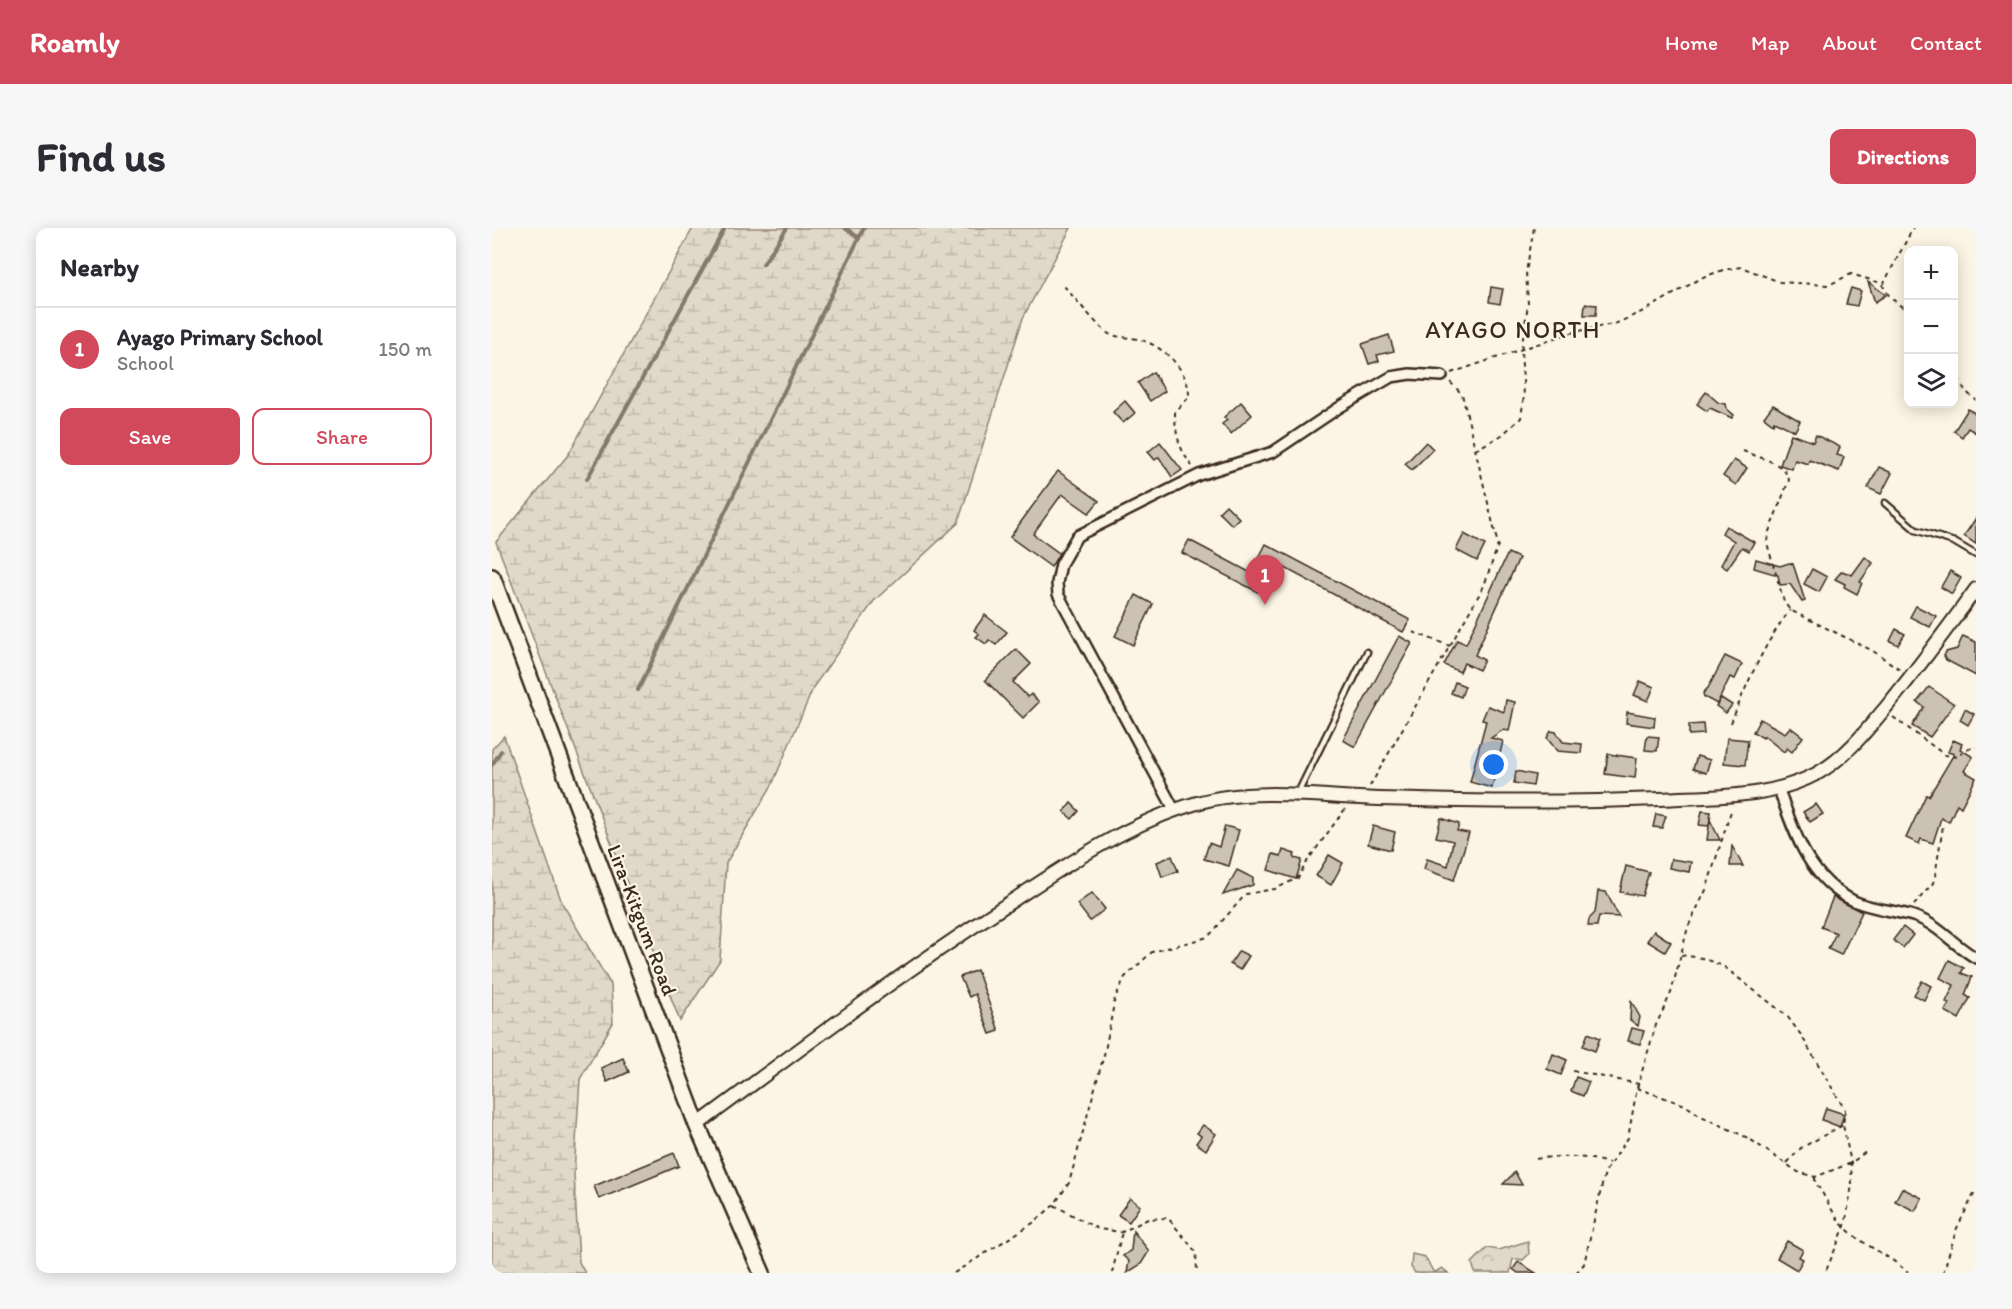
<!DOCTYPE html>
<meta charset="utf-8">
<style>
:root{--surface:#fff;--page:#f7f7f7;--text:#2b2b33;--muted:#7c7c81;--line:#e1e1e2;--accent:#d1495b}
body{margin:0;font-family:Itim,sans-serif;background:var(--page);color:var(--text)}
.controls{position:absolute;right:18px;top:18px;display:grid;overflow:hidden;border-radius:12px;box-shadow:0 3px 15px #0003}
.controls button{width:54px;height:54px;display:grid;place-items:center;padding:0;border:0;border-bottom:2px solid var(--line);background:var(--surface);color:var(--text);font:30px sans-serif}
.you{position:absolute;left:1002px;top:537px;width:21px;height:21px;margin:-15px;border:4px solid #fff;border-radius:50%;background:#1a73e8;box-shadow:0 0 0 9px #1a73e833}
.badge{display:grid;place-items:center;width:39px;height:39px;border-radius:50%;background:var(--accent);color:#fff;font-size:20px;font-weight:700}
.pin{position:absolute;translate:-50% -50px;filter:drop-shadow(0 2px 3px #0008)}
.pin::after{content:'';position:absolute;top:32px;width:21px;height:18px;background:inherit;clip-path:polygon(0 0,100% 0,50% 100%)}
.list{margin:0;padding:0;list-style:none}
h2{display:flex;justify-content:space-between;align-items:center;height:78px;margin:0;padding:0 24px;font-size:26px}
h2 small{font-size:20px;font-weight:400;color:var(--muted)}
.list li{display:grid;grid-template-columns:39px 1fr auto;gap:18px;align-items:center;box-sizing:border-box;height:84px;padding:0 24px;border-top:2px solid var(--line)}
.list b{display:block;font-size:22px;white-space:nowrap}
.list p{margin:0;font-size:20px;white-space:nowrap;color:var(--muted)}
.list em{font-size:20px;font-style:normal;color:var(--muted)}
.actions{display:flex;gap:12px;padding:18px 24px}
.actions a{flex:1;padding:14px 0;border:2px solid var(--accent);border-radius:12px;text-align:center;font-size:21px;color:var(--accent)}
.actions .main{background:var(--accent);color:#fff}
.icon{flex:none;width:33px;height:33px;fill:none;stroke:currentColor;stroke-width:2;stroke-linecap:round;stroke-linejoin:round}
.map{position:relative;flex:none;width:1484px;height:1045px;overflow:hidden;border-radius:12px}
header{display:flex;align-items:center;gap:36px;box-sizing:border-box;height:84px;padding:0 30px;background:var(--accent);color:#fff}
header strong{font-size:28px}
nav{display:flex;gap:33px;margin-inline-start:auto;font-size:21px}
.intro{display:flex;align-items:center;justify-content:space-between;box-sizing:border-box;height:144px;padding:0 36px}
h1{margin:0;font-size:42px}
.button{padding:15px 27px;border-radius:12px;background:var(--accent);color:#fff;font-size:21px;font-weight:700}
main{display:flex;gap:36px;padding:0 36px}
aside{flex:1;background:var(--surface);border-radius:12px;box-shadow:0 3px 15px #0003}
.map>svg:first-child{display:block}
.forest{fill:url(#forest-crowns);stroke:#8e8173;stroke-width:1.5}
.wetland{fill:url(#wetland-marsh);stroke:#8e8173;stroke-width:1.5}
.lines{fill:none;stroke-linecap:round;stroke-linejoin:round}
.stream{stroke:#85796b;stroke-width:4}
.building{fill:#ccc2b3;stroke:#3b2a1e;stroke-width:1.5}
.service-casing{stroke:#3b2a1e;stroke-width:9}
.minor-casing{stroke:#3b2a1e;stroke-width:14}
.tertiary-casing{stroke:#3b2a1e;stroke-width:16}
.primary-casing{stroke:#3b2a1e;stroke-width:20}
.path{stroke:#3b2a1e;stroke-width:2;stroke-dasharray:4.5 4.5;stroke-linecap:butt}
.service{stroke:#fcf5e5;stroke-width:4.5}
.minor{stroke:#fcf5e5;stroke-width:9}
.tertiary{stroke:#fcf5e5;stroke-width:12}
.primary{stroke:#fcf5e5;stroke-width:15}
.labels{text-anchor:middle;stroke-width:4.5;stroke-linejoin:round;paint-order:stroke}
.street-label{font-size:21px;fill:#3b2a1e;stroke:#fcf5e5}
.quarter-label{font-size:24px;letter-spacing:1.5px;fill:#3b2a1e;stroke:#fcf5e5}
</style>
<header>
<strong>Roamly</strong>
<nav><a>Home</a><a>Map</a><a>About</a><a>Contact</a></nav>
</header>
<div class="intro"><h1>Find us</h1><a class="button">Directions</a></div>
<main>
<aside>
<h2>Nearby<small></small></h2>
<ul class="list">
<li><span class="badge">1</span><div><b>Ayago Primary School</b><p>School</p></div><em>150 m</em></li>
</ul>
<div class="actions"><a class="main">Save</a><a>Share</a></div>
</aside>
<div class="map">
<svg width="1484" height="1045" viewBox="0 0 1484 1045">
<defs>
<pattern id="forest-crowns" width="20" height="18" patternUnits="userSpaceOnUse" patternTransform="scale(1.5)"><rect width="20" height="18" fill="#e0d8c8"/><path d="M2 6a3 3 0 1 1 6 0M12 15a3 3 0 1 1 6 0" fill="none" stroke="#c1baab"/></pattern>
<pattern id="wetland-marsh" width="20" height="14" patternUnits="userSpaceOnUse" patternTransform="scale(1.5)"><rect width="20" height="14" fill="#e0d8c8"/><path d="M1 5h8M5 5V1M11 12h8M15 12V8" fill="none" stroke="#c1baab"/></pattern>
</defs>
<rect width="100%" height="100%" fill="#fcf5e5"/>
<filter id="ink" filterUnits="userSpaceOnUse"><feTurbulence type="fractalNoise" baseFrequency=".0167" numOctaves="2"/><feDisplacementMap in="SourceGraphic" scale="12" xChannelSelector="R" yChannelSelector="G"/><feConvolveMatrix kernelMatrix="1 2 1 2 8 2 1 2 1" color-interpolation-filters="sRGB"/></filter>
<g filter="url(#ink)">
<g class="forest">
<path d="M1036 1013 1037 1026 1031 1032 1021 1031 1018 1045H983L980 1035 995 1020 1007 1022Z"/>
<path d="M920 1026 933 1029 942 1045 950 1040 956 1045H923L919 1039Z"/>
</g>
<g class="wetland">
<path d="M201 0H579L531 90 466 295 382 373 322 458 280 557 234 635 228 732 188 793 4 314 76 227Z"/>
<path d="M12 508 70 675 119 757 121 795 88 851 82 946 87 1034 93 1045H0V521Z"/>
</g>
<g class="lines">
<g class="stream">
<path d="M353 0 367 10 372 0"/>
<path d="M271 36 295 0"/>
<path d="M95 251 233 0"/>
<path d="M146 462 367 10"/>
<path d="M0 537 9 523"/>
</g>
</g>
<g class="building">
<path d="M1376 54 1394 67 1383 74Z"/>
<path d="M999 59 1011 61 1008 76 997 74Z"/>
<path d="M1359 60 1369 63 1365 78 1354 76Z"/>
<path d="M1093 76 1105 77 1104 87H1092Z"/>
<path d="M897 107 902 123 885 127 887 133 877 136 870 116Z"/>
<path d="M661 144 673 163 658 173 646 155Z"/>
<path d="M1214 164 1227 175 1234 176 1235 181 1242 187 1240 190 1218 180 1215 183 1205 176Z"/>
<path d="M633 173 643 185 631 195 621 184Z"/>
<path d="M749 174 760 187 739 206 730 196 735 192 732 189Z"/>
<path d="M1281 177 1308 193 1303 203 1282 193 1281 196 1272 189Z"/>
<path d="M1476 181 1484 186V205L1476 200 1470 209 1462 203Z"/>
<path d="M1299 206 1321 214 1324 207 1348 219 1345 227 1352 229 1347 243 1317 232 1316 236 1303 232 1300 241 1288 237Z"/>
<path d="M668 214 690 242 680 249 667 229 663 232 656 224Z"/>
<path d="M934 214 941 221 920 242 913 236Z"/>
<path d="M1242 232 1255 240 1244 257 1231 248Z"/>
<path d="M1387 239 1400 245 1389 266 1376 260Z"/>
<path d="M566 243 607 273 597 285 570 266 541 306 567 325 559 339 518 309Z"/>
<path d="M734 277 747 290 740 297 727 284Z"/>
<path d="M1484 290V316L1472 308Z"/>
<path d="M1234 298 1262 314 1257 323 1250 319 1235 341 1229 337 1242 313 1230 305Z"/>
<path d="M972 306 993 317 985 333 964 322Z"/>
<path d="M697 312 759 345 774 316 918 392 911 404 782 334 766 364 690 325Z"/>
<path d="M1016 325 1027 330 983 427 992 432 987 442 972 435 968 444 952 437 965 412 974 416Z"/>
<path d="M1373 329 1381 335 1368 354 1370 355 1365 366 1352 359 1353 356 1343 351 1350 343 1360 347Z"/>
<path d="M1264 331 1288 338 1297 335 1301 336 1313 373 1310 374 1298 356 1288 357 1286 347 1262 340Z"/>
<path d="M1320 341 1335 349 1327 364 1312 356Z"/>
<path d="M1458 343 1469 350 1460 366 1449 359Z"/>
<path d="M644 367 661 376 641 417 623 408Z"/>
<path d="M1424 378 1444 388 1438 399 1418 389Z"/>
<path d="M493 387 515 404 504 417 497 412 494 416 484 409 487 406 482 402Z"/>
<path d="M1404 401 1413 406 1406 417 1398 413Z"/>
<path d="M907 408 920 415 863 519 851 512Z"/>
<path d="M1471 408 1484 414V448L1454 432 1452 428 1454 424 1465 421Z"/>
<path d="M524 421 539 436 521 454 536 469 539 466 547 474 531 490 493 452Z"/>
<path d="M1233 428 1250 436 1243 451 1238 449 1225 476 1212 469 1211 465 1216 460Z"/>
<path d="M1148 453 1162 459 1156 473 1142 467Z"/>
<path d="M963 454 973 458 969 469 959 465Z"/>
<path d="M1437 459 1462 476 1438 509 1420 498 1432 479 1425 474Z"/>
<path d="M1229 470 1240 477 1234 485 1224 478Z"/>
<path d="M1014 472 1023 474 1017 503 1011 502 999 510 1011 513 1000 560 978 554 994 493 990 492 996 478 1012 484Z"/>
<path d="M1473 481 1482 486 1476 497 1468 492Z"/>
<path d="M1135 484 1163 489 1162 499 1134 495Z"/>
<path d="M1268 491 1293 505 1298 499 1311 509 1300 524 1295 520 1292 524 1272 508 1271 510 1261 504Z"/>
<path d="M1211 496 1212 506 1197 507V497Z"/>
<path d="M1059 503 1064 504 1071 514 1090 516 1089 525 1065 523 1055 510Z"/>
<path d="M1155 508 1167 509 1165 523 1153 522Z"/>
<path d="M1235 510 1256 512 1253 537 1232 535Z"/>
<path d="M1461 512 1470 516 1468 521 1481 529 1472 543 1484 550 1469 579 1465 576 1457 594 1449 590 1441 615 1429 611 1427 616 1414 610 1434 567 1437 568 1462 526 1456 524Z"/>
<path d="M1116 526 1145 530 1143 550 1113 546Z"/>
<path d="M1205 528 1218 532 1214 545 1201 541Z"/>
<path d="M1024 543 1043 547 1041 558 1022 555Z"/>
<path d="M579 575 587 583 580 591 572 584Z"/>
<path d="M1324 576 1331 586 1318 594 1311 584Z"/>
<path d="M1210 583 1219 584 1217 598 1207 597Z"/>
<path d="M1164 586 1174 588 1170 600 1161 599Z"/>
<path d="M949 590 967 596 965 603 977 605 962 652 932 641 935 631 956 638 961 613 944 609Z"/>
<path d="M1218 592 1228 612H1215Z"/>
<path d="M733 598 747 602 737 638 712 631 717 615 727 619Z"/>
<path d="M881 598 903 604 899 622 876 616Z"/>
<path d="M1240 618 1251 638H1238Z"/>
<path d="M791 622 803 626 802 630 810 632 804 651 776 642 781 626 789 628Z"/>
<path d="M837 627 851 635 839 657 824 648Z"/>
<path d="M680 628 686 643 670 649 665 634Z"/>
<path d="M1179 631 1199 634 1197 644 1177 640Z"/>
<path d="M1134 638 1157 644 1150 668 1128 664Z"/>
<path d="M745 642 761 650V657L731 667Z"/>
<path d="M1106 663 1114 664 1127 689 1107 688 1105 698H1096L1097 691 1103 685Z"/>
<path d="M600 665 613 681 598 693 585 676Z"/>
<path d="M1341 669 1370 684 1349 727 1336 721 1344 705 1329 699Z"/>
<path d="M1411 699 1421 707 1411 720 1401 712Z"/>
<path d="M1162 703 1179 714 1173 724 1155 713Z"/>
<path d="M747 723 757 728 748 742 738 736Z"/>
<path d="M1457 732 1472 740 1469 745 1480 749 1473 767 1478 770 1467 791 1453 783 1457 776 1454 774 1462 757 1448 750Z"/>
<path d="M485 742 507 803 498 806 483 766 477 769 468 749Z"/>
<path d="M1430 753 1439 758 1432 772 1422 767Z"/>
<path d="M1139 773 1148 789 1146 798 1138 792Z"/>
<path d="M1140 800 1152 803 1148 816 1136 813Z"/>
<path d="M1096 805 1108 810 1103 823 1091 818Z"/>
<path d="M1061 826 1075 832 1069 847 1055 841Z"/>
<path d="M131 830 137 844 115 854 109 840Z"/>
<path d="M1084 849 1097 854 1091 868 1079 863Z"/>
<path d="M1334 880 1352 886 1348 899 1330 892Z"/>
<path d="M711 897 724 906 714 922 704 915 709 908 705 905Z"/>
<path d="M182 925 187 938 107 971 102 958Z"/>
<path d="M1023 944 1030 957 1011 956Z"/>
<path d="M1410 960 1430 970 1423 983 1403 973Z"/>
<path d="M638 970 648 978 637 994 626 987Z"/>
<path d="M641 1003 657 1023 649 1036 635 1045 637 1033 631 1028 639 1022Z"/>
<path d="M1295 1013 1311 1022 1307 1029 1311 1031 1305 1042 1285 1030Z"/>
<path d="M1026 1034 1044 1045H1026L1021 1041Z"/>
</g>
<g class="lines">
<g class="service-casing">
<g id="service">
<path d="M1393 275 1424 302 1462 314 1484 327"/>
<path d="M806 565 875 424"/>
</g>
</g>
<g class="minor-casing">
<g id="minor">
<path d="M1287 562C1302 604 1317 652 1362 673 1381 682 1404 682 1424 689 1446 697 1463 718 1484 730"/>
<path d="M683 583 566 366 565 355 569 336 585 308 707 247 781 224 848 179 899 149 918 146 950 148"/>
</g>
</g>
<g class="tertiary-casing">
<path id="tertiary" d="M205 897C306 823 406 747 511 679 573 638 633 596 705 575 759 559 832 569 888 571 982 574 1075 575 1168 571 1222 568 1278 571 1326 545 1354 529 1375 502 1395 478 1426 440 1455 401 1484 361"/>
</g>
<g class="primary-casing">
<path id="primary" d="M0 349 205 897 270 1045"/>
</g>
<g class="path">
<path d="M1391 57 1421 0"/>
<path d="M572 58C581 68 608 101 617 106 627 110 639 109 649 112 672 118 698 144 697 169L683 184C683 205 687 221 700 238"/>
<path d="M1462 142 1473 163 1484 172"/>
<path d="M959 145 1078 105 1125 95 1154 82 1211 49 1231 42 1249 39 1288 54 1337 57 1359 46 1389 55 1398 69 1416 84"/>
<path d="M983 222 1010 207 1029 190 1032 168 1029 123 1036 76 1034 44 1042 0"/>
<path d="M1251 223C1267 230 1293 234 1297 252L1276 306 1275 315 1292 374 1298 382 1381 423 1409 442"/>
<path d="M921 404 958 418"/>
<path d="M1401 489 1453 527 1466 529 1472 522 1484 519"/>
<path d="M1239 495C1254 457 1273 414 1298 382"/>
<path d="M878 558 992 358 1006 317 970 166 957 153"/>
<path d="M1422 677 1441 655 1443 648 1451 598"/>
<path d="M1189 727 1210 730 1231 738 1295 788 1309 807 1353 882 1351 897 1359 935 1360 957 1353 998 1333 1045"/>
<path d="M1081 843 1147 856"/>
<path d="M1145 860 1193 877 1209 888 1256 910 1306 944 1323 949 1359 935 1375 923"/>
<path d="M1044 931C1070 927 1091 928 1117 935"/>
<path d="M1295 935 1309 920 1351 897"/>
<path d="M1323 949V954C1335 970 1342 991 1358 1004 1376 1020 1399 1028 1416 1045"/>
<path d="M562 977 606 1001 630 1004 656 991 676 990 704 1024 705 1045"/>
<path d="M462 1045 541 995 562 977 577 955 613 823 623 770 633 749 660 724 716 709 754 666 783 661 806 650 816 632 853 581"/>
<path d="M620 1045 630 1004"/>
<path d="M1084 1045 1092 1036 1113 944 1136 910 1145 860 1164 797 1179 765 1196 699 1214 662 1240 580"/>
<path d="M1451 1045 1465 1000 1484 962"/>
</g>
<use href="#service" class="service"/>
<use href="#minor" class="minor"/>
<use href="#tertiary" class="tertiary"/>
<use href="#primary" class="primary"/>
</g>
</g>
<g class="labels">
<g class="street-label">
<text transform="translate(150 692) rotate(69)" y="7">Lira-Kitgum Road</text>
</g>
<g class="quarter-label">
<text x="1021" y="110">AYAGO NORTH</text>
</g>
</g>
</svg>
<div class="controls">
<button>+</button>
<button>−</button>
<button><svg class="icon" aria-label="layers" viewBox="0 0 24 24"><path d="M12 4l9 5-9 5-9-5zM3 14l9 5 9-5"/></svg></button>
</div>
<div class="you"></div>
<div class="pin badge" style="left:773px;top:377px">1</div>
</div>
</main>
